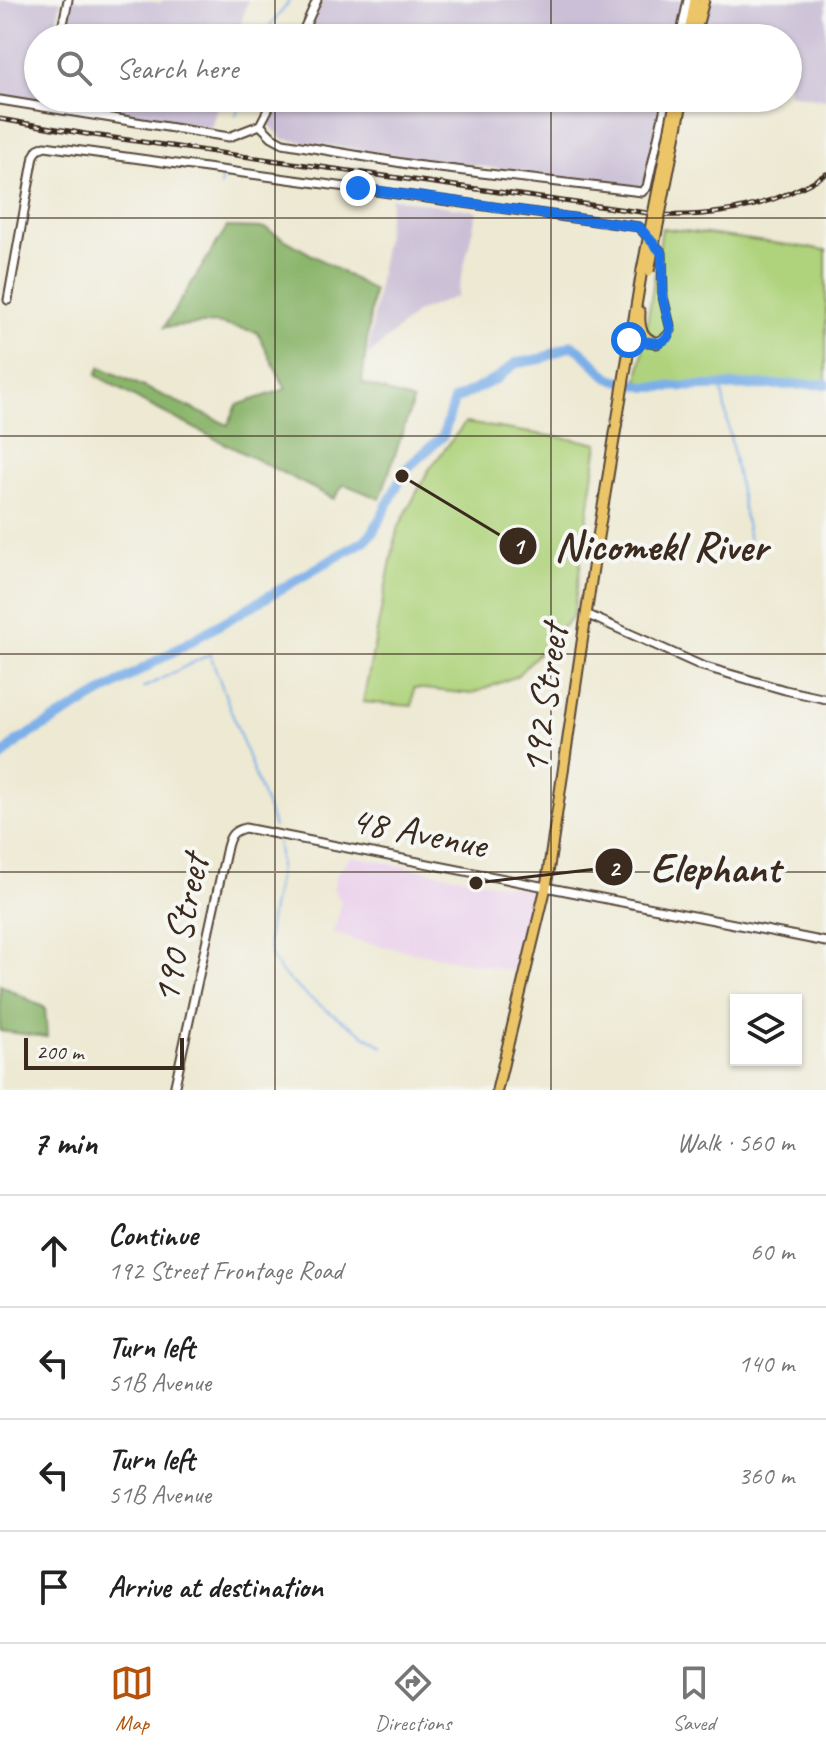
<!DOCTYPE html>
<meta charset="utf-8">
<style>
:root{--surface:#fff;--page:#f2f2f2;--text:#222;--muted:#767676;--line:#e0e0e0;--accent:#b45309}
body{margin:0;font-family:Caveat,sans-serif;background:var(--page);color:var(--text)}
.controls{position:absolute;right:24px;bottom:24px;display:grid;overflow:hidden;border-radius:0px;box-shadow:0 2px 6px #0004}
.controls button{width:72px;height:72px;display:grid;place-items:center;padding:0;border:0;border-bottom:2px solid var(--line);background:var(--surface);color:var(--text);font:40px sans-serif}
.scale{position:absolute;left:24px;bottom:20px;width:160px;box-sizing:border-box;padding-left:8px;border:4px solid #3b2a1e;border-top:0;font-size:22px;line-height:28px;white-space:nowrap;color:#3b2a1e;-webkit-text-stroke:6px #f6f6f2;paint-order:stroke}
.stop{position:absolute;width:24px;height:24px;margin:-18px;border:6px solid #1a73e8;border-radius:50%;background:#fff}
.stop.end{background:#1a73e8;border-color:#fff;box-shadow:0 2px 8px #0008}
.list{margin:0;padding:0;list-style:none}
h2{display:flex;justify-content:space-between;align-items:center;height:104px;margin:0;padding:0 32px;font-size:34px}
h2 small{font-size:26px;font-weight:400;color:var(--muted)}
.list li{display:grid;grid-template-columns:52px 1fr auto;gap:24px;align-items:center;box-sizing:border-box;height:112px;padding:0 32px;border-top:2px solid var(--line)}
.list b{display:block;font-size:30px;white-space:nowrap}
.list p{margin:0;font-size:26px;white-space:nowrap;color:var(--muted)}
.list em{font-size:26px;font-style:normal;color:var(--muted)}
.icon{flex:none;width:44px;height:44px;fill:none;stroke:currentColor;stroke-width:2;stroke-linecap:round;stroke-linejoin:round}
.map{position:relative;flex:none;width:826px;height:1090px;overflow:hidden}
.search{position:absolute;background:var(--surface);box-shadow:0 2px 6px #0004;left:24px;right:24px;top:24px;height:88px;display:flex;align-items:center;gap:20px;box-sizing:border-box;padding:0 28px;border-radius:44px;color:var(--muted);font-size:30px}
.sheet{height:552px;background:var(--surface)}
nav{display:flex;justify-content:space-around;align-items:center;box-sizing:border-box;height:112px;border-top:2px solid var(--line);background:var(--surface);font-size:22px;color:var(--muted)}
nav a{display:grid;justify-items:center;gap:4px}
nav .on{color:var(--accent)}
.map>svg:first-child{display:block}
.built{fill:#ead1ec}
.industrial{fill:#cabfd6}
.green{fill:#afd37c;stroke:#757e4d;stroke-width:2}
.forest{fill:#8bb56c;stroke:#637045;stroke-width:2}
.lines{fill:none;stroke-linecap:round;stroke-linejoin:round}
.stream{stroke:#7cafe8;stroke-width:2}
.river{stroke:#7cafe8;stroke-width:10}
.minor-casing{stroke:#564739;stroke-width:11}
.major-casing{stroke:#564739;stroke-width:13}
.minor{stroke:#fff;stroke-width:7}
.major{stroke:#edc569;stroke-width:9}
.rail-casing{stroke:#3b2a1e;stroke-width:5}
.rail{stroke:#f6f6f2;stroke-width:2;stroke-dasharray:6;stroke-linecap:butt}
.major-bridge-casing{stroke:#564739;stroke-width:13;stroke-linecap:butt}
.major-bridge{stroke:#edc569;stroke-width:9}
.route{stroke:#1a73e8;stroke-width:10}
.grid{fill:none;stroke:#3b2a1e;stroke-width:2;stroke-opacity:0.55}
.labels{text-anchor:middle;stroke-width:8;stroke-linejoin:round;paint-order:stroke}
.street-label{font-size:40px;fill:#3b2a1e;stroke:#f6f6f2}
.leader{fill:none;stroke:#3b2a1e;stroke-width:3}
.callout-dot{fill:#3b2a1e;stroke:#f6f6f2;stroke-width:3}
.mark-label{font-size:24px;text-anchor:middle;font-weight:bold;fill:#fff}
.callout-label{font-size:42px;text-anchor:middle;font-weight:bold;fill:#3b2a1e;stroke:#f6f6f2;stroke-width:8;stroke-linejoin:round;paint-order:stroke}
</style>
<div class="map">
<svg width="826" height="1090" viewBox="0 0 826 1090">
<rect width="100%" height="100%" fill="#f6f6f2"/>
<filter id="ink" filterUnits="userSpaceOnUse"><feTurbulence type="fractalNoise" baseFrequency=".0125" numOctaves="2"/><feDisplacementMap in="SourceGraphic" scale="16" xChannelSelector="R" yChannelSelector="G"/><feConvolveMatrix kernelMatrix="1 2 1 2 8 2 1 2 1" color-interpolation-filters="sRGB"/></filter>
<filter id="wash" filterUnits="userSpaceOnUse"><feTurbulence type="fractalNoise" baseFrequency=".006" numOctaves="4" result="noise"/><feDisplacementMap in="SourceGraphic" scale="32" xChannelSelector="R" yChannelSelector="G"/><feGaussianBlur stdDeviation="1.8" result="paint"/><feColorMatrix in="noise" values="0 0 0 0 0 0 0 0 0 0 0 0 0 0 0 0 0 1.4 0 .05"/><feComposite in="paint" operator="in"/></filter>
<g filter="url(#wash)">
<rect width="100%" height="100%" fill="#ede9d3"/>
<path class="built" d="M351 856 538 892 522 973 352 940 350 937 332 933 338 918 341 901 333 888 337 873Z"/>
<g class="industrial">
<path d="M0 0H61L53 38H38V98H41L37 102 0 96Z"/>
<path d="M72 0H139L161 3 162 0H248L237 38H65Z"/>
<path d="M324 0H683L675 38H304L318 7Z"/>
<path d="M708 0H826V100L788 93V38H698Z"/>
<path d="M53 98H220L211 128 59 107 54 104Z"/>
<path d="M279 98H663L645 182 639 188 283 139 268 123Z"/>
<path d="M391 198 477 211 457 296 417 312 368 356Z"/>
</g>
<g class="green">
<path d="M662 228 826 250V383L782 386 664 388 638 381Z"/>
<path d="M465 423 598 443 573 616 517 676 472 694 414 688 412 706 363 702 397 530 428 471Z"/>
</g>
<g class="forest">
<path d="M227 227 265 228 373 290 362 383 413 401 380 499 344 484 334 499 143 402 96 375 100 367 228 425 237 405 286 389 257 332 216 323 164 327Z"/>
<path d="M0 985 45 1008 47 1037 0 1031Z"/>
</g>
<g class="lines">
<g class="stream">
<path d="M262 38C269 23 281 15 290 0"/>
<path d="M236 115 243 98"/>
<path d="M220 187 222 175"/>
<path d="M721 386 751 551"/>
<path d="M143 688 210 654 274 827"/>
<path d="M277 841C284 869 272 899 269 927 268 938 268 948 272 958 287 990 353 1026 383 1047"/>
</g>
<path class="river" d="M0 758 18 741 364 541 373 532 406 469 443 436 454 400 496 379 516 363 541 359 572 345 581 351 609 378 647 387 826 384"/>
</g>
</g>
<g filter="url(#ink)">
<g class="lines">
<g class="minor-casing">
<g id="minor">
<path d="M60 38 68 0"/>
<path d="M300 38 317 0"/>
<path d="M680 38 688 0"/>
<path d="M0 100 229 137 260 125 274 98"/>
<path d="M260 125 272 137 283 143 414 165 642 192 647 187 667 98"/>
<path d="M8 300 34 156 38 149 45 146 639 227 662 253 663 297 671 330C662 347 646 342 629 340"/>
<path d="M586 614 702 666 785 690 826 699"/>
<path d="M174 1090 227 847C230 835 233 831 245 828L826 942"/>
</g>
</g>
<g class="major-casing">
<g id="major">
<path d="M688 38 695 0"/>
<path d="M694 38 704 0"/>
<path d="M640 312C639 327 641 338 657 343"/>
<path d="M497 1090 546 887 594 561 642 270"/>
</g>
</g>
<use href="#minor" class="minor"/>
<use href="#major" class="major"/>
<g class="rail-casing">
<path id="rail" d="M0 119 86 134 662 215C720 217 776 205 826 174"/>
</g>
<use href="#rail" class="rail"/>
<g class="major-bridge-casing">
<g id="major-bridge">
<path d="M642 270 676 98"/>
<path d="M649 271 683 98"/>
</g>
</g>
<use href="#major-bridge" class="major-bridge"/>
</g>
</g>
<g class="lines" filter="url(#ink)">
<path class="route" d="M358 188 639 227 662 253 663 297 671 330 667 338 660 343 629 340"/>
</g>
<path class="grid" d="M275 0V38M551 0V38M275 98V1090M551 98V1090M0 218H826M0 436H826M0 654H826M0 872H826"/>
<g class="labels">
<g class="street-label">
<text transform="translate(543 699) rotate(-82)" y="14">192 Street</text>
<text transform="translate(419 831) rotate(11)" y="14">48 Avenue</text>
<text transform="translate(179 929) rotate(-78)" y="14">190 Street</text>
</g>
</g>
<path class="leader" d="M402 476L518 546M476 883L614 867"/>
<g class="callout-dot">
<circle cx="402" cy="476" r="8"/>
<circle cx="476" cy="883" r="8"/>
<circle cx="518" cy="546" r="20"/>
<circle cx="614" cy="867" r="20"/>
</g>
<g class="mark-label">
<text x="518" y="554">1</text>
<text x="614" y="876">2</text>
</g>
<g class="callout-label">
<text x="661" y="560">Nicomekl River</text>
<text x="715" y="882">Elephant</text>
</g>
</svg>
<div class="controls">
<button><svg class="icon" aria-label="layers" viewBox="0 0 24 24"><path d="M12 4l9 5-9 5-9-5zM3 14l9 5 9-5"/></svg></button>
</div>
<div class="scale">200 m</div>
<div class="stop" style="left:629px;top:340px"></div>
<div class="stop end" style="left:358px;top:188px"></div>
<div class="search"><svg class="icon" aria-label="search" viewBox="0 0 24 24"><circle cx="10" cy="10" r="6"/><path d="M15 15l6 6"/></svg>Search here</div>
</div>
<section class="sheet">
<h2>7 min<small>Walk · 560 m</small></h2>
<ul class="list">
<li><svg class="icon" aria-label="ahead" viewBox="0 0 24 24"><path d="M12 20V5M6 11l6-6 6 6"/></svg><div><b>Continue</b><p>192 Street Frontage Road</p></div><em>60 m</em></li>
<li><svg class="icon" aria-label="left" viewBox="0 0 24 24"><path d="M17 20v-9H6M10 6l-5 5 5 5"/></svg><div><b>Turn left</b><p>51B Avenue</p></div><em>140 m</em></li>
<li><svg class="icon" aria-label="left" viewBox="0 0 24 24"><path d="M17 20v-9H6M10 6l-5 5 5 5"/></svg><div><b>Turn left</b><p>51B Avenue</p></div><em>360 m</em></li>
<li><svg class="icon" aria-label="arrive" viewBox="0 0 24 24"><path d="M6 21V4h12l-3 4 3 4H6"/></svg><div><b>Arrive at destination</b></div></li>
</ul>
</section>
<nav>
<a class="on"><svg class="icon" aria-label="map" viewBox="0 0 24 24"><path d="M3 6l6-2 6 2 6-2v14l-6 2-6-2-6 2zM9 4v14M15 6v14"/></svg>Map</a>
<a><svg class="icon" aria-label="directions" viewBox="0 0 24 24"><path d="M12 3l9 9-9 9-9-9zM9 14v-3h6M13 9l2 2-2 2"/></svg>Directions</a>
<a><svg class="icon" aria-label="saved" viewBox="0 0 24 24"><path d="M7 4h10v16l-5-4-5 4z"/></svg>Saved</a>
</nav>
